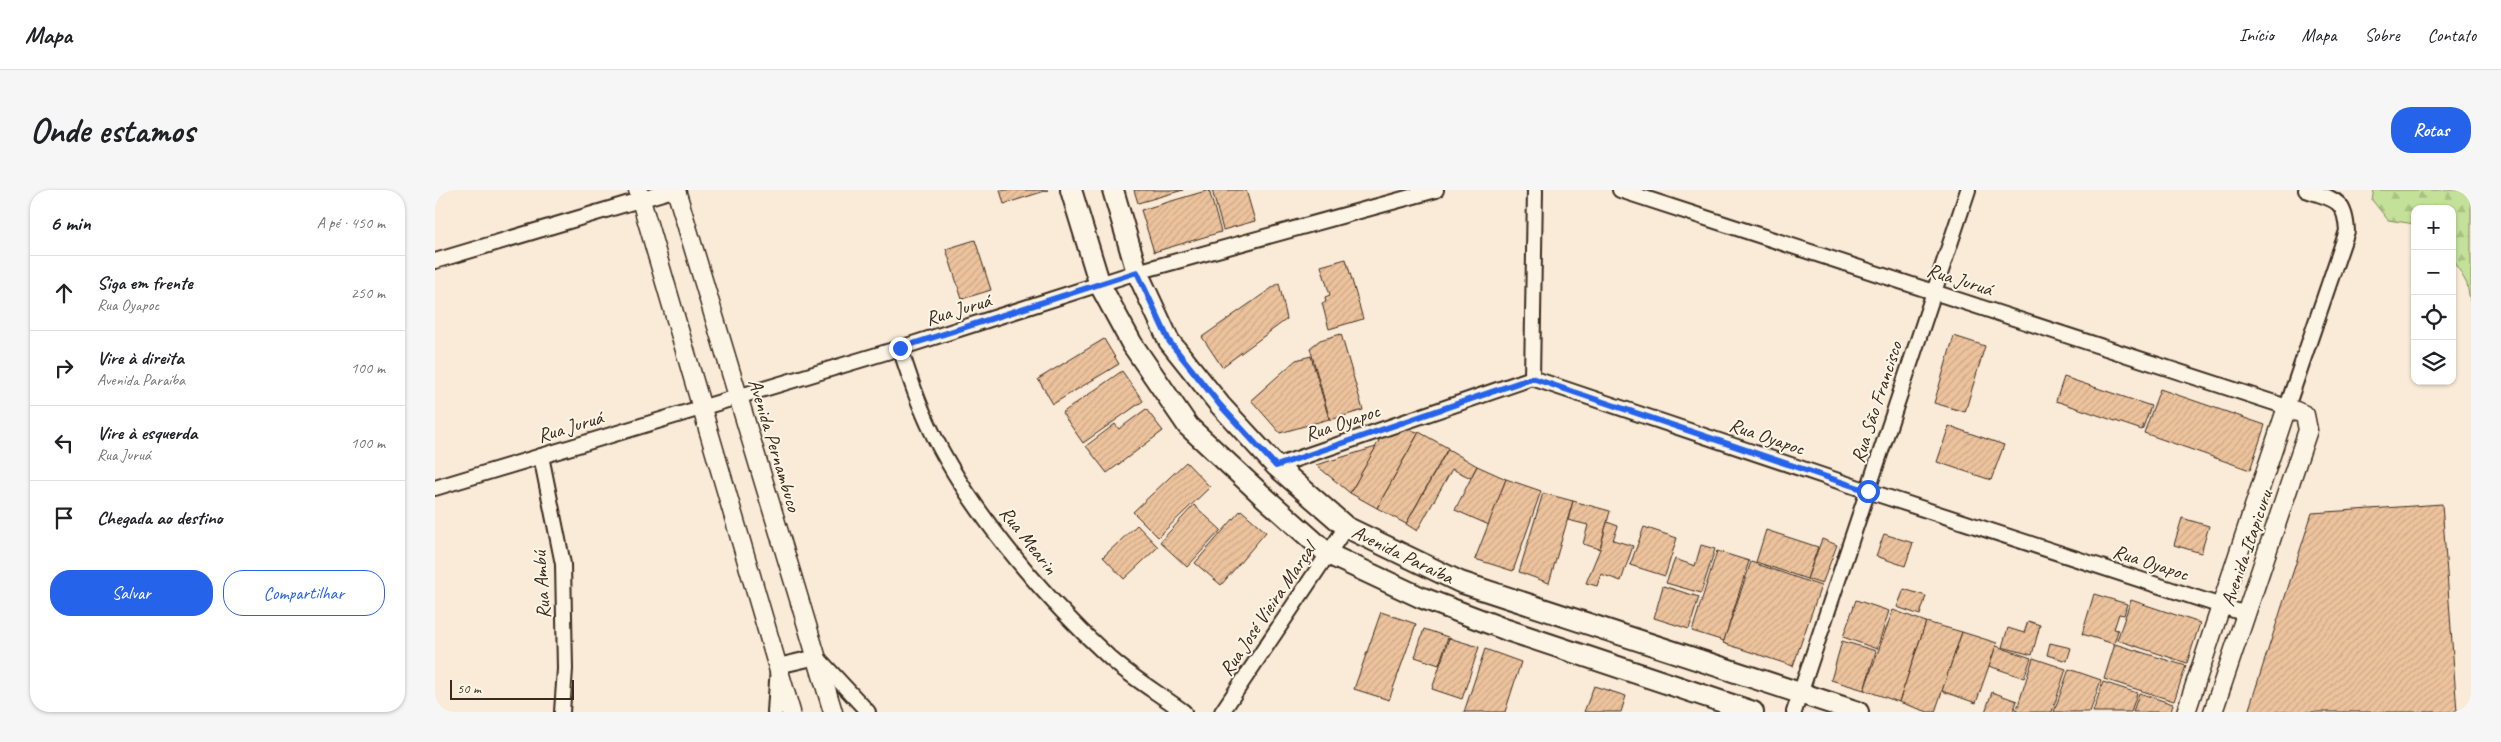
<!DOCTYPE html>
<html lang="pt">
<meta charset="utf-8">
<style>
:root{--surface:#fff;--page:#f6f6f6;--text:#202124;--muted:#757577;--line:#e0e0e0;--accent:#2563eb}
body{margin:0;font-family:Caveat,sans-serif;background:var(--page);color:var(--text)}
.controls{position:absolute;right:15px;top:15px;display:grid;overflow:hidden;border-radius:10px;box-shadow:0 1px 4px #0004}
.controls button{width:45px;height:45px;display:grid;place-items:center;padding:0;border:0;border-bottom:1px solid var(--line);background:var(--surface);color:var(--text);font:25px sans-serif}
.scale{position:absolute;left:15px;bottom:12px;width:124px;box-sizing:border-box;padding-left:5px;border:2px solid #3b2a1e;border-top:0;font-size:14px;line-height:18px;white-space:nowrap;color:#3b2a1e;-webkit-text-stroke:4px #fcf5e5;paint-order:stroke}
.stop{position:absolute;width:15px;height:15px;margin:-11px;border:4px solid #2563eb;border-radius:50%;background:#fff}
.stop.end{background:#2563eb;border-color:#fff;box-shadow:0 1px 5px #0008}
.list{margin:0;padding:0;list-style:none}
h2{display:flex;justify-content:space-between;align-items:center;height:65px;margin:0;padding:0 20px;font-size:21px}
h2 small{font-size:16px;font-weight:400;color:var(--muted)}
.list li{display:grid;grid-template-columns:32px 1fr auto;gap:15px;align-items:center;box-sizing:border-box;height:75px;padding:0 20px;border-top:1px solid var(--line)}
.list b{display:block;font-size:19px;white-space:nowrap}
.list p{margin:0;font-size:16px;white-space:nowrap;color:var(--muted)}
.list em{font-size:16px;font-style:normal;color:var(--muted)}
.actions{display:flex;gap:10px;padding:15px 20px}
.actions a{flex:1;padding:11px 0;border:1px solid var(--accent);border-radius:20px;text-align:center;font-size:18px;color:var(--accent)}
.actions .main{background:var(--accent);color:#fff}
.icon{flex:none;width:28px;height:28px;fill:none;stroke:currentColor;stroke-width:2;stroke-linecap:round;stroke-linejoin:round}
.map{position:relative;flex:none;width:2036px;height:522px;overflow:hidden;border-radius:20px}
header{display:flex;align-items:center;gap:30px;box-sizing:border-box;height:70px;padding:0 25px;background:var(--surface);border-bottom:1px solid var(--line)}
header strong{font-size:24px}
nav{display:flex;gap:28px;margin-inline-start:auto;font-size:18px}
.intro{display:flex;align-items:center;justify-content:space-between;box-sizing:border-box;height:120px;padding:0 30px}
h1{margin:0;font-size:35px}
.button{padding:12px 22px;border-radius:20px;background:var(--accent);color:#fff;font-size:18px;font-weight:700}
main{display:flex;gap:30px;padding:0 30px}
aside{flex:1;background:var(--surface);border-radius:20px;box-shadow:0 1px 4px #0004}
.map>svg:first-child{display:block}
.forest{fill:url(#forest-firs);stroke:#80865c}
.building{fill:url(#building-hatch);stroke:#3b2a1e}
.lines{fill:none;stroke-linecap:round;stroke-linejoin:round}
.minor-casing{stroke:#3b2a1e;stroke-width:18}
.tertiary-casing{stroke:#3b2a1e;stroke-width:21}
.secondary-casing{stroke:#3b2a1e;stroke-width:24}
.minor{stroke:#fcf5e5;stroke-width:14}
.tertiary{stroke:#fcf5e5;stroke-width:18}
.secondary{stroke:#fcf5e5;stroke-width:20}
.route{stroke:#2563eb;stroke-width:6}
.labels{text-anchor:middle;stroke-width:4;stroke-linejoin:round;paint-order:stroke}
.street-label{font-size:20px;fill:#3b2a1e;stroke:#fcf5e5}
</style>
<header>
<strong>Mapa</strong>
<nav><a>Início</a><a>Mapa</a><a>Sobre</a><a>Contato</a></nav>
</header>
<div class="intro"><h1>Onde estamos</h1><a class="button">Rotas</a></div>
<main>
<aside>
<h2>6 min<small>A pé · 450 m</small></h2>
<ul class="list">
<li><svg class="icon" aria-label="ahead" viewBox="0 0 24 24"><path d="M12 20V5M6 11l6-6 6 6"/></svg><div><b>Siga em frente</b><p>Rua Oyapoc</p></div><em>250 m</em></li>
<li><svg class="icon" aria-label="right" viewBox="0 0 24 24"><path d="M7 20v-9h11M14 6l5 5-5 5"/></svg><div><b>Vire à direita</b><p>Avenida Paraíba</p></div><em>100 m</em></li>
<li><svg class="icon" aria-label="left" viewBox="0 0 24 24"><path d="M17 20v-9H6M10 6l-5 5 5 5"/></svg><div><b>Vire à esquerda</b><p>Rua Juruá</p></div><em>100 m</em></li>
<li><svg class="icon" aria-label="arrive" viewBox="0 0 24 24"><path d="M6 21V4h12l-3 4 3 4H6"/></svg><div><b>Chegada ao destino</b></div></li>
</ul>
<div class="actions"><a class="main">Salvar</a><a>Compartilhar</a></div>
</aside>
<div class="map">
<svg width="2036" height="522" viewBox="0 0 2036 522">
<defs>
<pattern id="forest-firs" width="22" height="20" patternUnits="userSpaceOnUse" patternTransform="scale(1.25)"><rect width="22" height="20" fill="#c4e199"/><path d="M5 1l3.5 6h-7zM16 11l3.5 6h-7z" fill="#a9c183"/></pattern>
<pattern id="building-hatch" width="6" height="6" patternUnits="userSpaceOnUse" patternTransform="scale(1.25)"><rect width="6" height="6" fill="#edc39d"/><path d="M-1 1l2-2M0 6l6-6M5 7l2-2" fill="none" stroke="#cca887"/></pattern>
</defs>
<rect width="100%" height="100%" fill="#f9ebd7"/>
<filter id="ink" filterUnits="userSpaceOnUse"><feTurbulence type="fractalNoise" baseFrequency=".02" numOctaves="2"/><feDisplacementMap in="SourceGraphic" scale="10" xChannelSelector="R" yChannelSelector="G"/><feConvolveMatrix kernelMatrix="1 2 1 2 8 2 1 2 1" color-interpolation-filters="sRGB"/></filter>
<g filter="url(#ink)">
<path class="forest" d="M1939 0H2036V116L2032 94 2017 67V19H1980V34L1953 30 1937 10Z"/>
<g class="building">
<path d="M565 0H613L569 14Z"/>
<path d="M699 0H748L703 13Z"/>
<path d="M774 0 786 42 719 62 706 20Z"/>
<path d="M777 0H811L820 31 788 40Z"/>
<path d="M540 50 556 100 527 109 511 59Z"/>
<path d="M911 69 928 129 894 139 887 113 891 112 890 107 895 105 886 76Z"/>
<path d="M844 93 852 129 787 177 767 147Z"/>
<path d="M906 144 928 220 895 230 875 158 885 150Z"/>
<path d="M1519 146 1550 156 1530 222 1499 213Z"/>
<path d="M669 149 684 174 618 214 603 189Z"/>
<path d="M876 166 894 229 845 243 816 210 861 170Z"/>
<path d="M687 181 708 211 648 253 627 223Z"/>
<path d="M1629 187 1716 216 1707 240 1621 211Z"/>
<path d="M1725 199 1830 235 1815 280 1709 243Z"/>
<path d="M711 219 728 241 672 283 651 256 680 234 684 239Z"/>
<path d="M1514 236 1569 255 1556 290 1502 272Z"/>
<path d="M973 240 984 242 942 318 915 303 946 247Z"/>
<path d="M984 242 1013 258 971 334 942 318Z"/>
<path d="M941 257 915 303 881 275Z"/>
<path d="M1013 259 1042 276 1036 288 1017 279 982 341 971 334Z"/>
<path d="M751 272 775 297 723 347 698 322Z"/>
<path d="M1042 276 1071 289 1054 335 1020 320Z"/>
<path d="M1071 289 1106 301 1078 381 1040 369Z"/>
<path d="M1108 303 1138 311 1114 393 1084 382Z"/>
<path d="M1138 311 1175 321 1165 359 1148 354 1153 335 1133 330Z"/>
<path d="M2007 314 2022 522H1813L1877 323Z"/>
<path d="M759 315 786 340 752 377 725 352Z"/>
<path d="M806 320 831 342 786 395 760 373Z"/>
<path d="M1747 328 1774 336 1766 363 1739 355Z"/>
<path d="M1172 332 1183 336 1178 350 1198 356 1186 391 1166 384 1162 396 1151 393 1165 359Z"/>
<path d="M702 335 723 357 689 389 668 367Z"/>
<path d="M1209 337 1242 348 1230 386 1195 375Z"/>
<path d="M1331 340 1383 357 1372 389 1321 372Z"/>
<path d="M1449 344 1478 353 1470 376 1441 366Z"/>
<path d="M1387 349 1402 355 1387 394 1372 389Z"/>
<path d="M1266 355 1280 359 1266 403 1231 393 1240 369 1260 376Z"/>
<path d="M1282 361 1314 371 1289 451 1257 441Z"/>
<path d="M1316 372 1386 396 1358 476 1288 453Z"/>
<path d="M1228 396 1264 407 1254 439 1219 428Z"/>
<path d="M1469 399 1491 406 1485 425 1462 417Z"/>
<path d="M1659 404 1692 414 1689 425 1684 424 1679 439 1683 440 1679 454 1647 444Z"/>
<path d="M1421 410 1454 421 1442 459 1408 447Z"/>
<path d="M1696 410 1765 433 1752 473 1682 450Z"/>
<path d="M1458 420 1491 432 1464 512 1429 500Z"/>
<path d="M946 422 981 434 954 510 919 499Z"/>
<path d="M1593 431 1605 435 1597 465 1567 457 1573 438 1589 443Z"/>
<path d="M1491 432 1527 442 1500 522H1493L1464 512Z"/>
<path d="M989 439 1013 447 1004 475 980 467Z"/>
<path d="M1527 442 1562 453 1541 513 1507 501Z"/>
<path d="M1014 448 1044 457 1027 509 997 499Z"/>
<path d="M1407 451 1441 461 1429 500 1396 490Z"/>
<path d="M1615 453 1636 458 1632 471 1612 465Z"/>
<path d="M1680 454 1751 476 1739 511 1669 489Z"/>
<path d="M1561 456 1596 468 1589 488 1554 476Z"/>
<path d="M1050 459 1086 472 1070 522H1029Z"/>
<path d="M1598 468 1631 479 1617 522H1581Z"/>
<path d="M1634 479 1666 490 1655 522H1619Z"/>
<path d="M1668 492 1702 503 1696 522H1658Z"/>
<path d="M1159 496 1191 506 1186 522H1149Z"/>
<path d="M1557 502 1582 511 1578 522H1550Z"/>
<path d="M1704 503 1738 514 1736 522H1698Z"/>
</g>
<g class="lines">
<g class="minor-casing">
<g id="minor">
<path d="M1185 0 1852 217 1912 41C1910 8 1899 10 1871 0"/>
<path d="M0 71 238 0"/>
<path d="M465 158C472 179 479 202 488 222 524 309 606 405 675 468 697 488 725 504 749 522"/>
<path d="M1097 188 1100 0"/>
<path d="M106 266 128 374 130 479 127 522"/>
<path d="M841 276 1097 188 1433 301 1811 424"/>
<path d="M0 298 465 158 702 82 1001 0"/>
<path d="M340 522 343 476 382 467 433 522"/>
<path d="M787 522 911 337"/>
<path d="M1359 522 1533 0"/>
</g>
</g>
<g class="tertiary-casing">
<g id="tertiary">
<path d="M203 0 356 522"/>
<path d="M241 0 398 522"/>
<path d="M1751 522 1852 217 1870 225 1873 240 1778 522"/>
</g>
</g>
<g class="secondary-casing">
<g id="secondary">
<path d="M636 0 665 95 697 154 753 236 828 306 893 364 985 407 1072 440 1318 522"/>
<path d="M678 0 702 82 734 151 785 215 841 276 911 337 1025 392 1423 522"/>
</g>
</g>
<use href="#minor" class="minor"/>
<use href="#tertiary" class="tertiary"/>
<use href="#secondary" class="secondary"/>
</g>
</g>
<g class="lines" filter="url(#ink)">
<path class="route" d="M465 158 702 82 734 151 785 215 841 276 1097 188 1433 301"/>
</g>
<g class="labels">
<g class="street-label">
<text transform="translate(1525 89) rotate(18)" y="7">Rua Juruá</text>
<text transform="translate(523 119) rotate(-17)" y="7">Rua Juruá</text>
<text transform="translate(1441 212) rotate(-72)" y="7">Rua São Francisco</text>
<text transform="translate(907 232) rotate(-19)" y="7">Rua Oyapoc</text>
<text transform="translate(135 236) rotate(-17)" y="7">Rua Juruá</text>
<text transform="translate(1332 246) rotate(19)" y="7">Rua Oyapoc</text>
<text transform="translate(340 255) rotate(73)" y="7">Avenida Pernambuco</text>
<text transform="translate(594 350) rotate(52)" y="7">Rua Mearin</text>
<text transform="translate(1811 358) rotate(-71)" y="7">Avenida Itapicuru</text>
<text transform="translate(968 364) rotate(26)" y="7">Avenida Paraíba</text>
<text transform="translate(1716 372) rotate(18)" y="7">Rua Oyapoc</text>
<text transform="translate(106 395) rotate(-94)" y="7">Rua Ambú</text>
<text transform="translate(832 419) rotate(-56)" y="7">Rua José Vieira Marçal</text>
</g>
</g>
</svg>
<div class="controls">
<button>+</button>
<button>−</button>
<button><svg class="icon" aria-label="locate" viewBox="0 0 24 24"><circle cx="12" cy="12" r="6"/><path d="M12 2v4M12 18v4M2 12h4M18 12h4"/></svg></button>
<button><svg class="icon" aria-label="layers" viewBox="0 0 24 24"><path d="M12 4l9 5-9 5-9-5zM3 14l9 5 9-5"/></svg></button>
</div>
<div class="scale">50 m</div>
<div class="stop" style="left:1433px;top:301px"></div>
<div class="stop end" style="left:465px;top:158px"></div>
</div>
</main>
